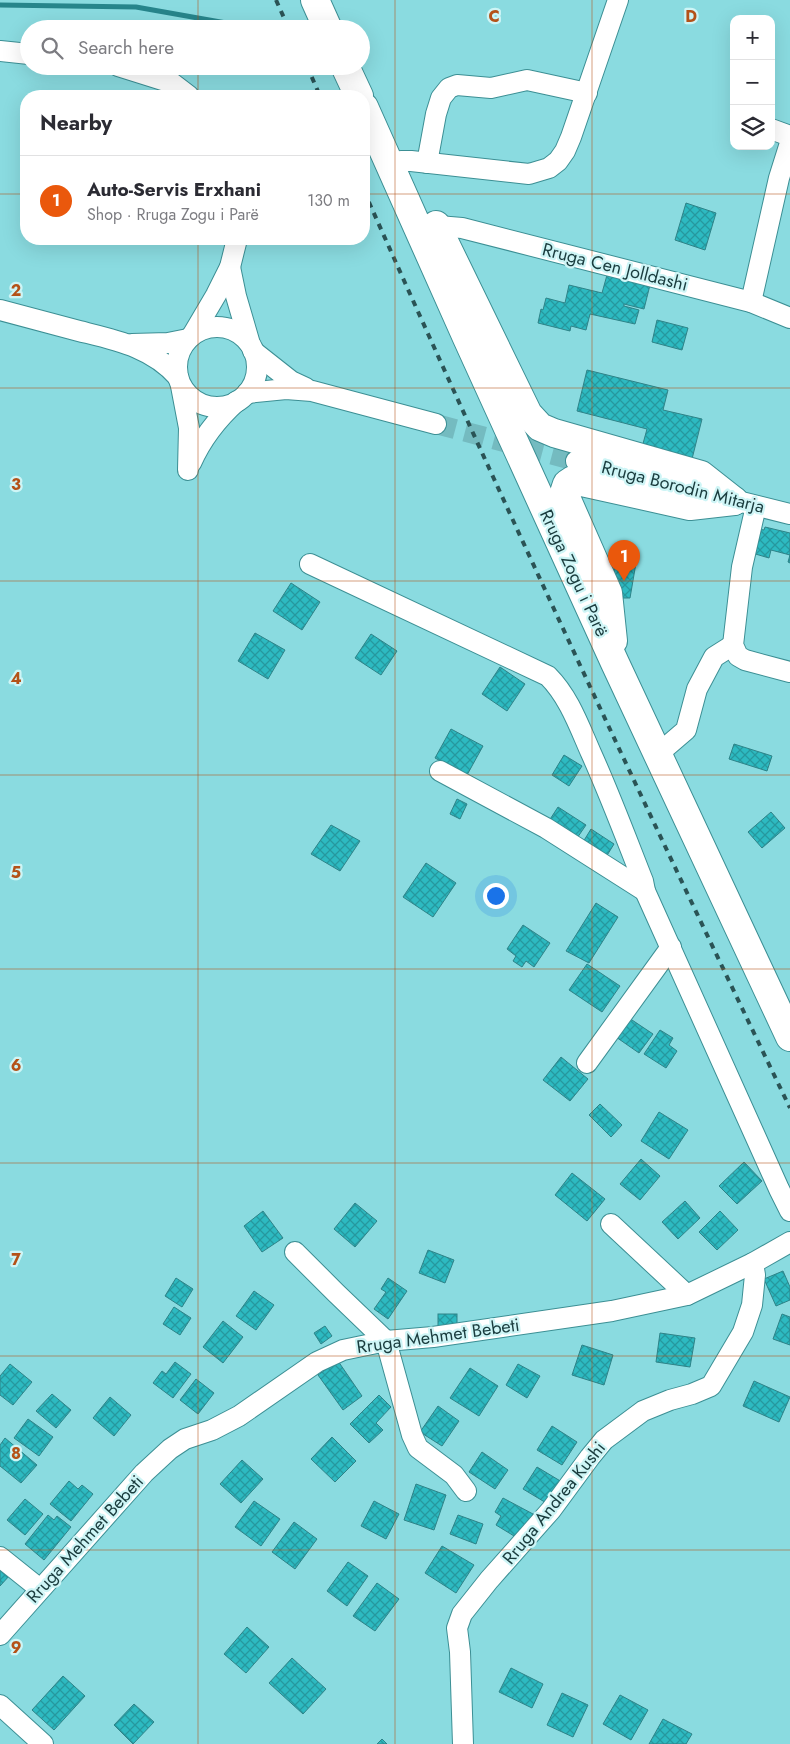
<!DOCTYPE html>
<meta charset="utf-8">
<style>
:root{--surface:#fff;--page:#f2f2f3;--text:#2b2b33;--muted:#7c7c81;--line:#e1e1e2;--accent:#ea580c}
body{margin:0;font-family:Jost,sans-serif;background:var(--page);color:var(--text)}
.controls{position:absolute;right:15px;top:15px;display:grid;overflow:hidden;border-radius:10px;box-shadow:0 5px 20px #0002}
.controls button{width:45px;height:45px;display:grid;place-items:center;padding:0;border:0;border-bottom:1px solid var(--line);background:var(--surface);color:var(--text);font:25px sans-serif}
.you{position:absolute;left:495px;top:895px;width:18px;height:18px;margin:-12px;border:4px solid #fff;border-radius:50%;background:#1a73e8;box-shadow:0 0 0 8px #1a73e833}
.badge{display:grid;place-items:center;width:32px;height:32px;border-radius:50%;background:var(--accent);color:#fff;font-size:16px;font-weight:700}
.pin{position:absolute;translate:-50% -41px;filter:drop-shadow(0 1px 2px #0008)}
.pin::after{content:'';position:absolute;top:26px;width:18px;height:15px;background:inherit;clip-path:polygon(0 0,100% 0,50% 100%)}
.list{margin:0;padding:0;list-style:none}
h2{display:flex;justify-content:space-between;align-items:center;height:65px;margin:0;padding:0 20px;font-size:21px}
h2 small{font-size:16px;font-weight:400;color:var(--muted)}
.list li{display:grid;grid-template-columns:32px 1fr auto;gap:15px;align-items:center;box-sizing:border-box;height:90px;padding:0 20px;border-top:1px solid var(--line)}
.list b{display:block;font-size:19px;white-space:nowrap}
.list p{margin:0;font-size:16px;white-space:nowrap;color:var(--muted)}
.list em{font-size:16px;font-style:normal;color:var(--muted)}
.icon{flex:none;width:28px;height:28px;fill:none;stroke:currentColor;stroke-width:2;stroke-linecap:round;stroke-linejoin:round}
.map{position:relative;flex:none;width:790px;height:1744px;overflow:hidden}
.search{position:absolute;background:var(--surface);box-shadow:0 5px 20px #0002;left:20px;top:20px;width:350px;height:55px;display:flex;align-items:center;gap:12px;box-sizing:border-box;padding:0 18px;border-radius:28px;color:var(--muted);font-size:19px}
.panel{position:absolute;background:var(--surface);box-shadow:0 5px 20px #0002;left:20px;top:90px;width:350px;height:155px;border-radius:20px}
.map>svg:first-child{display:block}
.lines{fill:none;stroke-linecap:round;stroke-linejoin:round}
.stream{stroke:#27858b;stroke-width:5}
.building{fill:url(#building-cross-hatch);stroke:#2e8388}
.street-tunnel{stroke:#74bbc0;stroke-width:20;stroke-dasharray:20 10;stroke-linecap:butt}
.street-casing{stroke:#3c8f94;stroke-width:22}
.primary-casing{stroke:#3c8f94;stroke-width:30}
.street{stroke:#fff;stroke-width:20}
.primary{stroke:#fff;stroke-width:28}
.rail{stroke:#2a5355;stroke-width:4;stroke-dasharray:6 6;stroke-linecap:butt}
.grid{fill:none;stroke:#b45218;stroke-width:1;stroke-opacity:0.55}
.labels{text-anchor:middle;stroke-width:4.5;stroke-linejoin:round;paint-order:stroke}
.street-label{font-size:18px;fill:#1a3c3e;stroke:#cef5f6}
.grid-label{font-size:16px;text-anchor:middle;font-weight:bold;fill:#b45218;stroke:#cef5f6;stroke-width:4.5;stroke-linejoin:round;paint-order:stroke}
</style>
<div class="map">
<svg width="790" height="1744" viewBox="0 0 790 1744">
<defs>
<pattern id="building-cross-hatch" width="8" height="8" patternUnits="userSpaceOnUse" patternTransform="scale(1.25)"><rect width="8" height="8" fill="#2dbac1"/><path d="M0 0l8 8M0 8l8-8" fill="none" stroke="#26989e"/></pattern>
</defs>
<rect width="100%" height="100%" fill="#8adbe0"/>
<g class="lines">
<path class="stream" d="M0 5 136 7 243 26"/>
</g>
<g class="building">
<path d="M686 203 716 213 705 250 675 240Z"/>
<path d="M607 275 650 285 644 309 624 304V306L639 310 635 324 590 314 586 330 571 326 570 331 538 323 541 309 543 310 546 298 565 303 569 285 602 293Z"/>
<path d="M657 320 688 328 682 350 652 342Z"/>
<path d="M587 370 668 390 663 410 702 419 691 463 641 451 647 429 577 411Z"/>
<path d="M765 527 790 533V563L788 562 790 555 771 550 769 558 752 553 758 529 764 530Z"/>
<path d="M614 560 636 563 630 598H615Z"/>
<path d="M291 583 320 602 302 630 273 611Z"/>
<path d="M255 633 285 650 268 679 238 661Z"/>
<path d="M371 634 397 651 381 675 355 658Z"/>
<path d="M500 667 525 684 507 711 482 694Z"/>
<path d="M451 729 483 746 467 775 435 758Z"/>
<path d="M734 744 772 756 767 771 729 759Z"/>
<path d="M564 755 582 766 569 786 552 775Z"/>
<path d="M457 799 467 804 460 819 450 814Z"/>
<path d="M558 807 586 825 573 844 545 827Z"/>
<path d="M771 812 785 828 762 848 748 832Z"/>
<path d="M331 825 360 841 340 871 311 854Z"/>
<path d="M591 829 614 844 603 862 580 847Z"/>
<path d="M426 863 456 883 433 917 403 897Z"/>
<path d="M596 903 618 917 589 963 566 951Z"/>
<path d="M523 925 550 943 534 967 526 961 522 967 513 961 516 956 507 949Z"/>
<path d="M587 964 620 986 602 1012 569 990Z"/>
<path d="M629 1018 653 1034 639 1053 616 1037Z"/>
<path d="M660 1030 673 1038 669 1045 677 1051 666 1068 644 1054Z"/>
<path d="M561 1057 588 1079 570 1101 543 1080Z"/>
<path d="M600 1104 622 1125 611 1137 589 1115Z"/>
<path d="M659 1112 688 1130 669 1159 641 1141Z"/>
<path d="M641 1159 660 1176 640 1200 620 1184Z"/>
<path d="M744 1162 762 1181 737 1204 719 1186Z"/>
<path d="M572 1173 605 1199 587 1221 555 1195Z"/>
<path d="M685 1201 700 1218 678 1239 662 1222Z"/>
<path d="M355 1203 377 1221 355 1247 334 1229Z"/>
<path d="M263 1211 283 1238 262 1252 244 1226Z"/>
<path d="M720 1211 738 1230 717 1250 699 1232Z"/>
<path d="M428 1250 454 1260 445 1283 419 1273Z"/>
<path d="M783 1271 790 1287V1300L776 1306 764 1279Z"/>
<path d="M176 1278 193 1289 182 1307 165 1296Z"/>
<path d="M388 1278 407 1291 388 1319 374 1309 386 1292 381 1289Z"/>
<path d="M254 1291 274 1305 256 1330 236 1316Z"/>
<path d="M174 1307 191 1318 180 1335 163 1324Z"/>
<rect x="438" y="1314" width="19" height="14"/>
<path d="M782 1314 790 1317V1345L773 1339Z"/>
<path d="M223 1321 243 1337 223 1363 203 1347Z"/>
<path d="M325 1326 332 1336 321 1344 314 1333Z"/>
<path d="M660 1333 695 1338 690 1367 656 1362Z"/>
<path d="M582 1345 613 1355 604 1385 572 1375Z"/>
<path d="M338 1361 362 1396 343 1410 318 1375Z"/>
<path d="M175 1362 191 1374 173 1398 153 1383 162 1371 166 1374Z"/>
<path d="M10 1364 32 1382 13 1405 0 1395V1376Z"/>
<path d="M518 1364 540 1376 527 1398 506 1385Z"/>
<path d="M470 1368 498 1386 479 1416 450 1398Z"/>
<path d="M196 1379 214 1393 198 1414 180 1400Z"/>
<path d="M754 1381 790 1397 779 1422 743 1406Z"/>
<path d="M52 1394 71 1410 56 1428 36 1411Z"/>
<path d="M379 1395 391 1407 376 1423 383 1430 369 1443 350 1424Z"/>
<path d="M110 1397 131 1415 114 1436 93 1418Z"/>
<path d="M438 1406 459 1421 442 1446 420 1432Z"/>
<path d="M28 1419 53 1437 39 1456 14 1438Z"/>
<path d="M552 1426 577 1442 562 1465 537 1450Z"/>
<path d="M332 1437 356 1461 335 1482 311 1459Z"/>
<path d="M5 1438 37 1465 21 1483 0 1466V1445Z"/>
<path d="M482 1452 508 1470 495 1489 469 1472Z"/>
<path d="M242 1460 263 1479 241 1503 220 1484Z"/>
<path d="M537 1467 562 1482 548 1504 523 1489Z"/>
<path d="M69 1481 78 1489 82 1485 93 1494 71 1521 50 1504Z"/>
<path d="M416 1484 446 1495 434 1530 404 1520Z"/>
<path d="M503 1498 533 1514 519 1539 496 1525 501 1516 495 1512Z"/>
<path d="M25 1499 43 1514 25 1535 7 1520Z"/>
<path d="M254 1501 280 1519 261 1546 235 1527Z"/>
<path d="M374 1501 399 1514 386 1539 361 1526Z"/>
<path d="M48 1515 54 1520 57 1516 71 1527 44 1560 25 1544Z"/>
<path d="M458 1515 483 1524 476 1544 450 1534Z"/>
<path d="M294 1522 317 1539 295 1569 272 1552Z"/>
<path d="M442 1546 474 1565 456 1593 425 1573Z"/>
<path d="M348 1562 368 1576 347 1606 327 1591Z"/>
<path d="M0 1566 10 1575 0 1586Z"/>
<path d="M377 1583 399 1599 375 1631 353 1616Z"/>
<path d="M247 1627 269 1647 246 1673 224 1654Z"/>
<path d="M292 1658 326 1689 303 1714 269 1683Z"/>
<path d="M511 1668 543 1684 532 1708 499 1692Z"/>
<path d="M63 1676 85 1696 54 1730 32 1710Z"/>
<path d="M562 1693 588 1705 573 1737 547 1725Z"/>
<path d="M620 1695 648 1710 631 1740 603 1724Z"/>
<path d="M134 1704 154 1722 133 1744 114 1725Z"/>
<path d="M663 1719 692 1734 686 1744H649Z"/>
<path d="M382 1739 387 1744H377Z"/>
</g>
<g class="lines">
<path class="street-tunnel" d="M436 424 576 461"/>
<g class="street-casing">
<g id="street">
<path d="M0 51 29 54"/>
<path d="M118 66 172 83 189 96"/>
<path d="M771 129 790 136"/>
<path d="M427 163 436 114 441 98 449 88 457 85 491 88 527 80 587 93"/>
<path d="M390 164 401 161H411L529 174 549 168 558 161 565 151 571 137 618 0"/>
<path d="M438 226 462 228 751 302 790 318"/>
<path d="M230 267 236 296 250 344"/>
<path d="M751 302 779 178 790 143"/>
<path d="M0 310C26 317 52 324 79 331 115 340 152 347 178 377"/>
<circle cx="217" cy="367" r="40"/>
<path d="M193 334 216 295 230 267 237 239"/>
<path d="M132 344 168 343 188 339"/>
<path d="M253 351 291 381 306 388"/>
<path d="M181 386 189 428 188 470"/>
<path d="M247 393 286 389 312 391 436 424"/>
<path d="M576 461 790 514"/>
<path d="M191 463C202 438 217 419 237 401"/>
<path d="M756 506 742 567 733 645 738 656 745 660 790 672"/>
<path d="M310 564 548 676C569 697 579 726 591 753 610 795 626 838 643 881L645 891 779 1189 790 1211"/>
<path d="M658 754 686 730 697 689 714 657 733 645"/>
<path d="M440 771 546 828 645 891"/>
<path d="M587 1063 671 947"/>
<path d="M611 1224 687 1295"/>
<path d="M295 1252 336 1293 386 1341 412 1435 418 1448 454 1475 466 1491"/>
<path d="M0 1557 40 1589"/>
<path d="M0 1635 144 1473 170 1449 185 1439 212 1430 239 1416 317 1362 343 1350 386 1341 433 1337 612 1311 687 1295 753 1263 790 1242"/>
<path d="M0 1705 43 1744"/>
<path d="M463 1744 460 1652 457 1628 462 1614 489 1580 551 1510 590 1457 604 1440 643 1411 670 1400 692 1394 711 1386 743 1332 752 1305 755 1275 753 1263"/>
</g>
</g>
<g class="primary-casing">
<g id="primary">
<path d="M315 0 328 29"/>
<path d="M345 66 359 96"/>
<path d="M364 107 467 338 615 663 790 1037"/>
<path d="M436 225 528 414 540 427 554 433 701 475 734 501"/>
<path d="M613 641 608 593 564 493 567 484 573 480 690 506 734 501"/>
</g>
</g>
<use href="#street" class="street"/>
<use href="#primary" class="primary"/>
<g class="rail">
<path d="M276 0 289 29"/>
<path d="M307 66 320 96"/>
<path d="M364 191C501 499 644 805 790 1108"/>
</g>
</g>
<path class="grid" d="M198 0V29M395 0V1744M592 0V1744M198 66V96M0 194H26M364 194H790M198 239V1744M0 388H790M0 581H790M0 775H790M0 969H790M0 1163H790M0 1356H790M0 1550H790"/>
<g class="labels">
<g class="street-label">
<text transform="translate(615 267) rotate(14)" y="6">Rruga Cen Jolldashi</text>
<text transform="translate(683 487) rotate(14)" y="6">Rruga Borodin Mitarja</text>
<text transform="translate(574 573) rotate(65)" y="6">Rruga Zogu i Parë</text>
<text transform="translate(438 1336) rotate(-8)" y="6">Rruga Mehmet Bebeti</text>
<text transform="translate(554 1503) rotate(-51)" y="6">Rruga Andrea Kushi</text>
<text transform="translate(85 1539) rotate(-48)" y="6">Rruga Mehmet Bebeti</text>
</g>
</g>
<g class="grid-label">
<text x="494" y="22">C</text>
<text x="691" y="22">D</text>
<text x="16" y="296">2</text>
<text x="16" y="490">3</text>
<text x="16" y="684">4</text>
<text x="16" y="878">5</text>
<text x="16" y="1071">6</text>
<text x="16" y="1265">7</text>
<text x="16" y="1459">8</text>
<text x="16" y="1653">9</text>
</g>
</svg>
<div class="controls">
<button>+</button>
<button>−</button>
<button><svg class="icon" aria-label="layers" viewBox="0 0 24 24"><path d="M12 4l9 5-9 5-9-5zM3 14l9 5 9-5"/></svg></button>
</div>
<div class="you"></div>
<div class="pin badge" style="left:624px;top:581px">1</div>
<div class="search"><svg class="icon" aria-label="search" viewBox="0 0 24 24"><circle cx="10" cy="10" r="6"/><path d="M15 15l6 6"/></svg>Search here</div>
<section class="panel">
<h2>Nearby<small></small></h2>
<ul class="list">
<li><span class="badge">1</span><div><b>Auto-Servis Erxhani</b><p>Shop · Rruga Zogu i Parë</p></div><em>130 m</em></li>
</ul>
</section>
</div>
